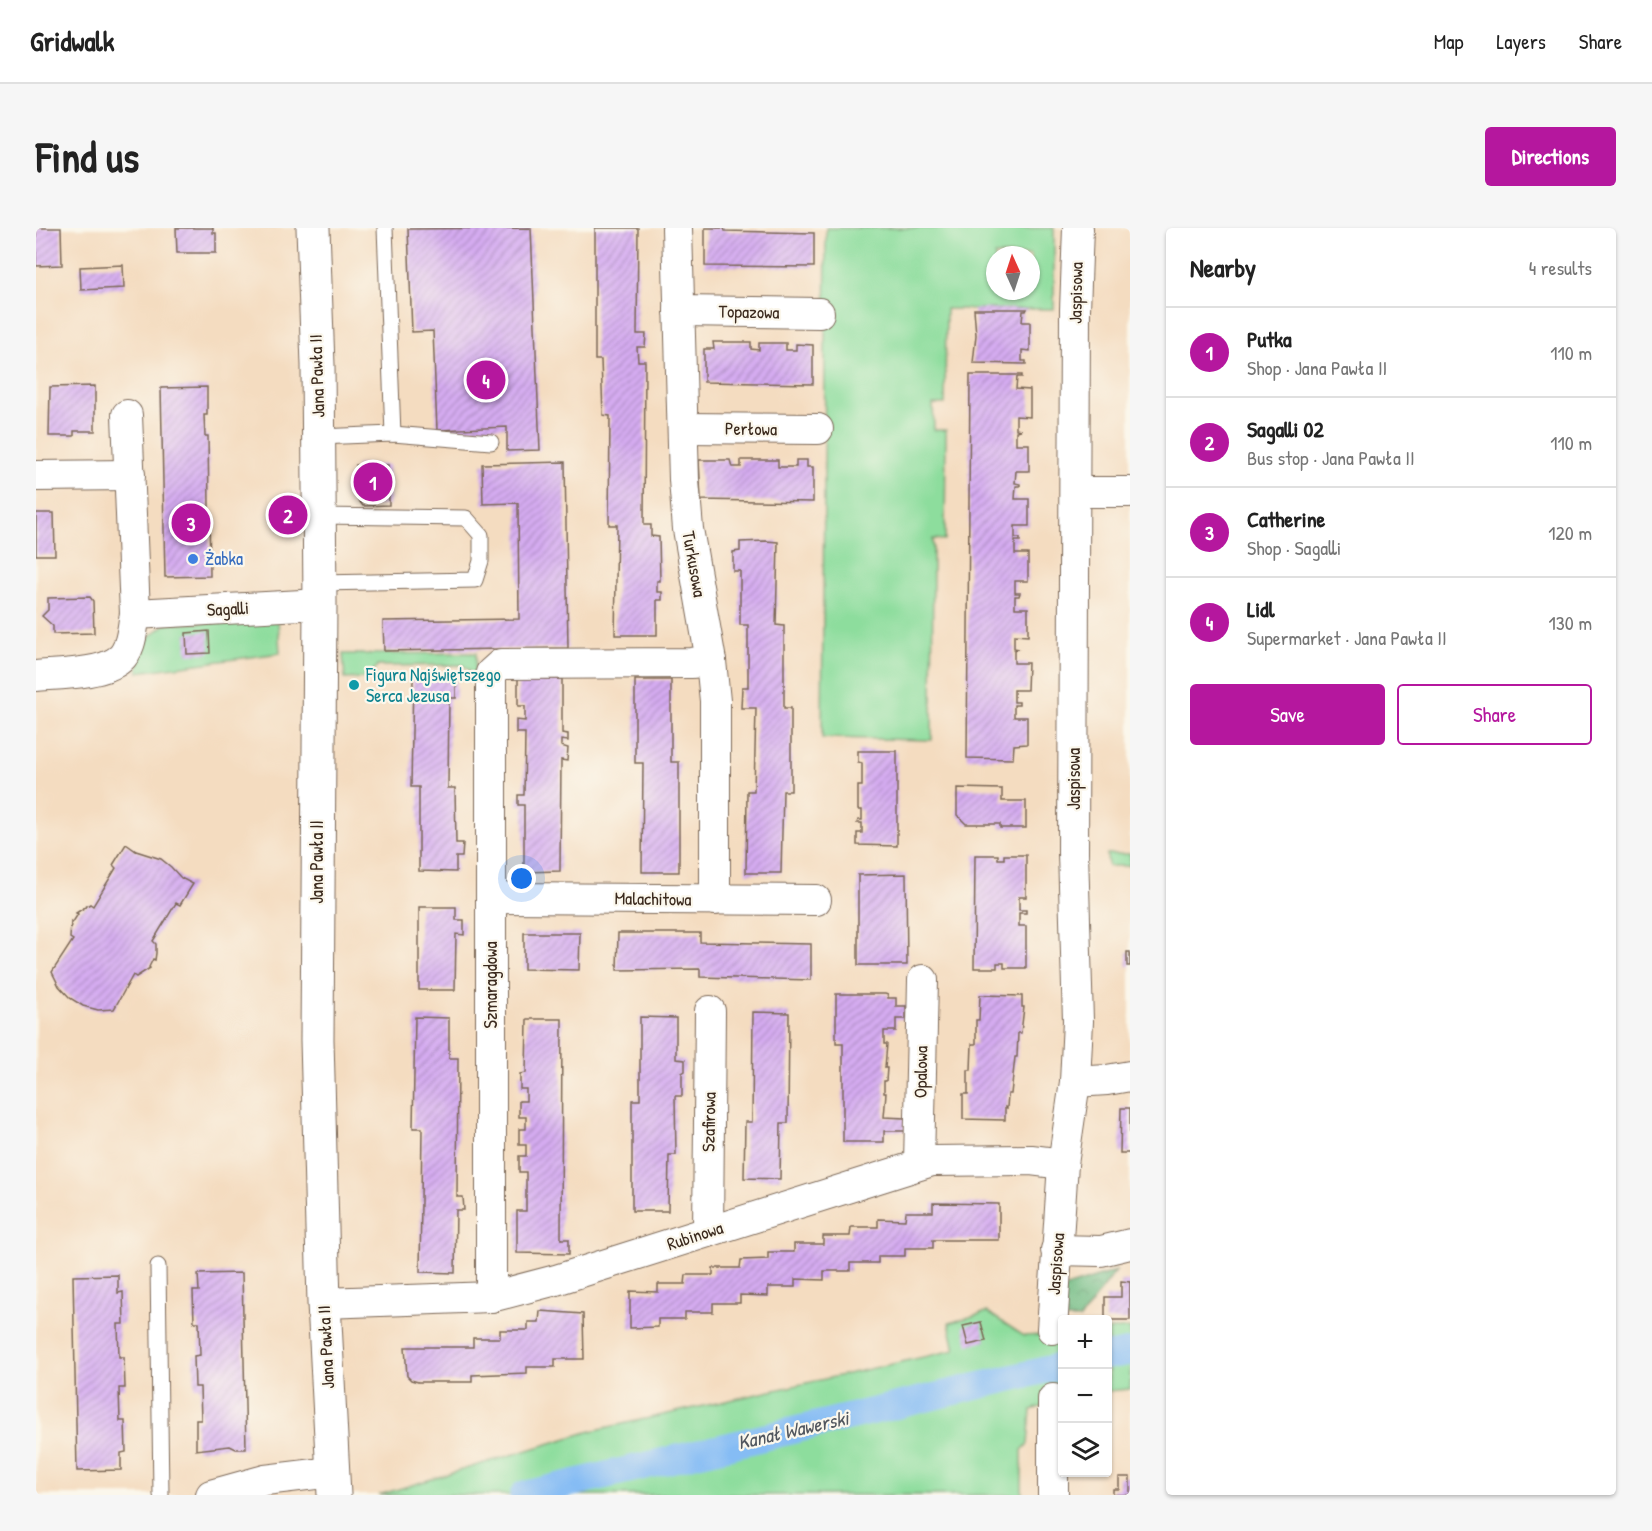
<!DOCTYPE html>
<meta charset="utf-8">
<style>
:root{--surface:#fff;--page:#f6f6f6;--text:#222;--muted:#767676;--line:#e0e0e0;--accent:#b5179e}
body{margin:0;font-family:"Patrick Hand",sans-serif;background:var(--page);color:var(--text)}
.controls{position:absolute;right:18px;bottom:18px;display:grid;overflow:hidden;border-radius:6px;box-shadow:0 2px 4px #0004}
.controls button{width:54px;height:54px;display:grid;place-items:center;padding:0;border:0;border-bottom:2px solid var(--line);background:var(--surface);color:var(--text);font:30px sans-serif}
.compass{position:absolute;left:950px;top:18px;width:54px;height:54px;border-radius:50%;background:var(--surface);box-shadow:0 2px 4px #0004;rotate:357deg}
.you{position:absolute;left:486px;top:651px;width:21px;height:21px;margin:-15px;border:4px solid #fff;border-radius:50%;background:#1a73e8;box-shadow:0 0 0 9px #1a73e833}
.badge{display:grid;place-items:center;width:39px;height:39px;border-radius:50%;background:var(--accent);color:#fff;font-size:20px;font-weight:700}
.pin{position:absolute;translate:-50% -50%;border:3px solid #fff;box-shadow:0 2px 6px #0006}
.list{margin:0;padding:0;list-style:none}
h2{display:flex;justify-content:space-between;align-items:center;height:78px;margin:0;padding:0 24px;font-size:26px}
h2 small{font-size:20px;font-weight:400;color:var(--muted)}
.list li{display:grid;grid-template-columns:39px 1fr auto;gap:18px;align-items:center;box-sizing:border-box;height:90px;padding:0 24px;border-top:2px solid var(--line)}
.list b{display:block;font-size:22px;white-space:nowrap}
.list p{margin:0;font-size:20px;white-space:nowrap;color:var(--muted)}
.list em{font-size:20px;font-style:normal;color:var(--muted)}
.actions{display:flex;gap:12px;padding:18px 24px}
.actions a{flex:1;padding:14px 0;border:2px solid var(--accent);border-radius:6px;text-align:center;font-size:21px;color:var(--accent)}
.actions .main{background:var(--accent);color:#fff}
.icon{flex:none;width:33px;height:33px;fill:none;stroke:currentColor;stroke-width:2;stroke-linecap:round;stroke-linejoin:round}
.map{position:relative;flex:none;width:1094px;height:1267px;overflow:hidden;border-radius:6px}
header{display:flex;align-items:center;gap:36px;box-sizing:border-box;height:84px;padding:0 30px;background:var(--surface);border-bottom:2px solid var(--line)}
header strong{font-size:28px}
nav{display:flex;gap:33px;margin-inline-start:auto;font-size:21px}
.intro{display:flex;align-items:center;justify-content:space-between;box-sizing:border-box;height:144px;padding:0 36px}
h1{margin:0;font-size:42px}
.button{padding:15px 27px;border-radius:6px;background:var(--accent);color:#fff;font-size:21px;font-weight:700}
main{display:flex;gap:36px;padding:0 36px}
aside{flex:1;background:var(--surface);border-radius:6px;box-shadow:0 2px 4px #0004}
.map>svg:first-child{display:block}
.grass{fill:#8ddd9d;stroke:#64845e;stroke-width:1.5;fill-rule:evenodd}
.forest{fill:url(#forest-crowns);stroke:#567351;stroke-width:1.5}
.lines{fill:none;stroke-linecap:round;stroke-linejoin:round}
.canal{stroke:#85bcf4;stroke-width:27}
.building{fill:url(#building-hatch)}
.service-casing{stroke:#7c6857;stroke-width:17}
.minor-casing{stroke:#7c6857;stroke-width:32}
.tertiary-casing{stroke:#7c6857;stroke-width:35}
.service{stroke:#fff;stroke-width:15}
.minor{stroke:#fff;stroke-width:30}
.tertiary{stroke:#fff;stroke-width:33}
.shop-dot{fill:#3f7fe0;stroke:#fbf7ec;stroke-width:2}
.culture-dot{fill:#0f9aa8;stroke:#fbf7ec;stroke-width:2}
.labels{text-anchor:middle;stroke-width:4.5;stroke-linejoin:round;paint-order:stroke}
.street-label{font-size:18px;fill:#3b2a1e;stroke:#fbf7ec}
.shop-label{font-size:18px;fill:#366cbe;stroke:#fbf7ec;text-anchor:start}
.culture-label{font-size:18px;fill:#0d838f;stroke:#fbf7ec;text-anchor:start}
.water-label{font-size:20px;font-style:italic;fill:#51565e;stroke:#fbf7ec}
</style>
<header>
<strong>Gridwalk</strong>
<nav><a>Map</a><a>Layers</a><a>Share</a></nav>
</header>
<div class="intro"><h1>Find us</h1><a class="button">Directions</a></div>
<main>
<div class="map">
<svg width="1094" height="1267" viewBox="0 0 1094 1267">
<defs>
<pattern id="forest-crowns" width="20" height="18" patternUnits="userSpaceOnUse" patternTransform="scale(1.5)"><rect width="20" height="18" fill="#72bc84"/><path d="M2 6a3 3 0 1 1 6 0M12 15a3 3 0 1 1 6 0" fill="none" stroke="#5f996b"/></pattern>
<pattern id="building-hatch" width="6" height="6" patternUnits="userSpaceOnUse" patternTransform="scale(1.5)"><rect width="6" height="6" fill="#d5acf1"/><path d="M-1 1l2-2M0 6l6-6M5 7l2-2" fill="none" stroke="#ae8cc3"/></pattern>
</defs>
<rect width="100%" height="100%" fill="#fbf7ec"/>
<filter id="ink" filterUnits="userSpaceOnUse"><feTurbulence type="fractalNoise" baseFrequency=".0167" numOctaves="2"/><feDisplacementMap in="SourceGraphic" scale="12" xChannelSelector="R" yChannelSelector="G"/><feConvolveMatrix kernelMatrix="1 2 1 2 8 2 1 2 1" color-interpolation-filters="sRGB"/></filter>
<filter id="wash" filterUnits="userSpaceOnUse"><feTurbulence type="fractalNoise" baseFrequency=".008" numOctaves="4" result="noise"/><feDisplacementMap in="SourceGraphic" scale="24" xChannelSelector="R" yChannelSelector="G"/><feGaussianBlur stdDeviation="1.35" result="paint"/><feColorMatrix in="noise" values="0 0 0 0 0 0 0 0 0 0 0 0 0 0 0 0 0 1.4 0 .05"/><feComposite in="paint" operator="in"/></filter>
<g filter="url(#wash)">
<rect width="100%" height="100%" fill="#f4dcc0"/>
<g class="grass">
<path d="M790 0H1018V81H910L909 176H897L898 202H910L909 312 897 311 896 512 786 510ZM959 27H995V63H959Z"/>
<path d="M242 392 244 425 102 444 104 421 114 408 130 396Z"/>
<path d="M440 425 439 448 427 437 342 438 329 450 309 451 307 426Z"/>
<path d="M1071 626H1094V638H1072Z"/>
<path d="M951 1084 988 1108 1026 1106V1172L995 1182 992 1216 986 1222V1267H343L555 1203 919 1122 913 1095Z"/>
<path d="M1094 1100V1161L1072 1163V1102Z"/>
</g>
<path class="forest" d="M1080 1043 1044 1091H1027V1060Z"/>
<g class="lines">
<g class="canal">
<path d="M1072 1128 1094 1124"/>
<path d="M487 1267 1026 1138"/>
</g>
</g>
<g id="blocks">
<g class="building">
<path d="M0 0H25L26 37 0 38Z"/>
<path d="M140 0H177V5H180V25H141Z"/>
<path d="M495 0 504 222 471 223V199L401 202 397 103 376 104 372 1Z"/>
<path d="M559 0H602L601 106H610L609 119H601L602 133H609L608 297H615V308L623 309 624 353H621V364H626V372H621V407H579L581 297H573L574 188 567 187 565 132H559Z"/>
<path d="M669 0H688L689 3 778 5V39L669 38Z"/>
<path d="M87 37 88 60 45 62 44 39Z"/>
<path d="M938 81H991L990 83H987L986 94H994V123L986 122V133H990V136L937 135 940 107Z"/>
<path d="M677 114H715V121L723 122V115H750V122H760V116L777 117V156L668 154V121H678Z"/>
<path d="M934 147H986V149H981L980 161 994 162V189L980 188V201L985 202 980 203V216H993V243H980L979 255 984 256V258H980L979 271H993V298H979V310H984V313H979V326H992V353H979V365H984L983 368H979V380H992V408L978 407V420L983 421 978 422V435H992L991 462H978V474H983V477H978V489H991V516L978 517 977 531 931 530Z"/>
<path d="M59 158V203H38V208H13L14 159Z"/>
<path d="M171 159V187H168L169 208H172L174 348 129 349 125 160Z"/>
<path d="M663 232H694L696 239H705V232H742V239H760V232H771V239H777V274L665 272Z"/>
<path d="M529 234 532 420 348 423 347 393 483 391 482 275 447 276 446 236Z"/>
<path d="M320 237H352L353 277 327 278 321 270Z"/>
<path d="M0 285H18L19 327H0Z"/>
<path d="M730 313 742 314 740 397 748 398V480H755V563H747L745 645H710L711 563H718L720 480H705L706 459H712V397H704V343H697V324L704 323V314Z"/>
<path d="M54 369 57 373 58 405 17 406V398L6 388 12 382V370Z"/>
<path d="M173 403 174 425 151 426 150 405Z"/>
<path d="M377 449 420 450V470H413L412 560H419L420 615H427L426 629H420V644L383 643V559H375Z"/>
<path d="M482 450 526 451V505L532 506V513L525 512V518L532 520 531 533 525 532 524 643 488 644V577H482V567H488L489 505H480V492L489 493V478H482Z"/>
<path d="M599 452H635V534H643V644H606L607 535H599Z"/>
<path d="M822 523H861V618L821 617V605H826V595H821L822 592H826V582H822V558H826V535L822 534Z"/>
<path d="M921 560 966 561V573H990V600H964V596H930L921 587Z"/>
<path d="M90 616 100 623 125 631 135 639 145 650 157 656 144 677 140 675 117 713 120 716V725L119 732 117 731 113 739 114 740 100 749 97 747 78 781 62 782 47 778 34 770 23 758 16 744 37 712 34 710 35 693 37 694 42 686 40 685 54 676 57 678 80 640 77 637Z"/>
<path d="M939 627H962V631H968V627H990V669H983V682H990V685H983V698H990V740H968V735H961V740H938Z"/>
<path d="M870 646 871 737H822V647Z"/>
<path d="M383 679H420V692H428V707L420 706 419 762H383Z"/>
<path d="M488 705H544L543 742 488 741Z"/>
<path d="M582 705H664V714L775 716V752L664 749V741L581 742Z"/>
<rect x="1091" y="724" width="3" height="14"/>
<path d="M800 766H849L852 767V770H860V778H870V791H860V803H848V816H851L849 840H851L850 853H848V865H850L848 889 869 890V903H848V914H807V815H800Z"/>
<path d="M944 767 986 768V779H988L985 805H982L981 829H979L975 866H972L971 880 969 879V892L927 891V866H932V842H935L936 816H940V792H943Z"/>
<path d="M717 784 753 785 752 895H745L744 951 708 950 709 894H716Z"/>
<path d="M379 789 413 790V830H422L421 969H427L428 982H420L419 1045 384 1044 386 900H377Z"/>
<path d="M604 789 640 790V831L649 832V843L646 845V868H639L640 927H633L632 983H596V872H604Z"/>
<path d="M491 791H526L525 1011H533V1026L481 1025V983H490V944H483V928H490V917H483V901H490V889H483V873H490V861H484V846L490 845Z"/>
<path d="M1085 880H1094V925H1084Z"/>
<path d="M897 975 963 976V1012H897V1020H869V1028H842V1035H814V1043H788V1052L759 1051V1059H732V1068L704 1067V1075H677V1084H649V1091H622V1099L594 1100V1063L622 1064V1056H649L650 1047H677V1040H704L705 1032 732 1031V1024H758V1016H787V1008H814L815 999H842V991L869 992 870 984H897Z"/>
<path d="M206 1045 210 1221H200L194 1218 160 1222V1192H165L164 1159H159L158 1128 164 1127 163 1094H158L157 1063H163L162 1046Z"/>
<path d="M82 1047V1065L87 1064 88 1096H82L83 1129H88L89 1160H83L84 1193H89L90 1224 85 1225V1242L41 1243 37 1048Z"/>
<path d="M1085 1053 1094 1054V1092H1069V1069H1085Z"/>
<path d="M504 1083 547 1086 548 1131H519V1139H491V1145L436 1147V1154H382L375 1152 371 1148 369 1119H437V1110H464V1102H492V1094H503Z"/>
<path d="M945 1094 950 1113 932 1117 927 1098Z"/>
<path d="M1083 1249H1094V1267H1077V1261H1083Z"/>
</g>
</g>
</g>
<g filter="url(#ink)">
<use href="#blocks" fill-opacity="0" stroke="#7c6857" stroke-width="1.5"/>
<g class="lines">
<g class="service-casing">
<g id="service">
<path d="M349 0 357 206"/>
<path d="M283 209 357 206 455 214"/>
<path d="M284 288 430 290 445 307V333L439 352 284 355"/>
<path d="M122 1038 125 1267"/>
</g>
</g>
<g class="minor-casing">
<g id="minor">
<path d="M641 0 648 252 652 301 675 433 679 473V672"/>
<path d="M643 83 783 85"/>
<path d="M91 187 99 386 284 376"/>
<path d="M648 200 782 201"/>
<path d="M0 248 94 247"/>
<path d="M1040 264H1094"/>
<path d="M0 448C22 446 67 446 84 431 96 421 96 401 99 386"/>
<path d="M455 670 780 672"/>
<path d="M1039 854 1071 852 1094 848"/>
<path d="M883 936 887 752"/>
<path d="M672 1004 674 783"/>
<path d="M1020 1022 1065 1023 1094 1016"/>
<path d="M455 1069V445L465 436 655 435 675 433"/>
<path d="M288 1075 455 1069 520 1052 896 933 995 932 1027 936"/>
<path d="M1016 1101 1027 936 1039 854 1042 793 1037 624 1039 82 1042 0"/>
<path d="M175 1267 229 1252 296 1244"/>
<path d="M1017 1267V1171"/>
</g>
</g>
<g class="tertiary-casing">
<path id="tertiary" d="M277 0 282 137 284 376 281 812 288 1075 298 1267"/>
</g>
<use href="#service" class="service"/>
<use href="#minor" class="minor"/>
<use href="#tertiary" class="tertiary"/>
</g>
</g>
<circle class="shop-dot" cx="157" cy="331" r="6"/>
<circle class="culture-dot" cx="318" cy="457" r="6"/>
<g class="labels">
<g class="street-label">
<text transform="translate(1040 65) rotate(-89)" y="6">Jaspisowa</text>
<text transform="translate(713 84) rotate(1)" y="6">Topazowa</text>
<text transform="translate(281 148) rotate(-92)" y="6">Jana Pawła II</text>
<text transform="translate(715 201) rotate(1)" y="6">Perłowa</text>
<text transform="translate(658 336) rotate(80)" y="6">Turkusowa</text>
<text transform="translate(192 381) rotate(-3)" y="6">Sagalli</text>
<text transform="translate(1038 551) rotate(-90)" y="6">Jaspisowa</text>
<text transform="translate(281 634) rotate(-90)" y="6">Jana Pawła II</text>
<text transform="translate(617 671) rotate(1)" y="6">Malachitowa</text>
<text transform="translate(455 757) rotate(-90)" y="6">Szmaragdowa</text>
<text transform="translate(885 844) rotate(-89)" y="6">Opalowa</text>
<text transform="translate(673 894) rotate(-89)" y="6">Szafirowa</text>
<text transform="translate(659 1008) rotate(-18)" y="6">Rubinowa</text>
<text transform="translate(1020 1036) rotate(-86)" y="6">Jaspisowa</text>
<text transform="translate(290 1119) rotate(-93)" y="6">Jana Pawła II</text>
</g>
<g class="shop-label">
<text x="169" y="337">Żabka</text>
</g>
<g class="culture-label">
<text x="330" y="453">Figura Najświętszego<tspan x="330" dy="21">Serca Jezusa</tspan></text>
</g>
<g class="water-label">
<text transform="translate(757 1202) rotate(-13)" y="7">Kanał Wawerski</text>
</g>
</g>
</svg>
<div class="controls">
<button>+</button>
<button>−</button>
<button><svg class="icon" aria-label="layers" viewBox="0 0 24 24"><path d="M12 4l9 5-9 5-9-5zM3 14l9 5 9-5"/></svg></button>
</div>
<svg class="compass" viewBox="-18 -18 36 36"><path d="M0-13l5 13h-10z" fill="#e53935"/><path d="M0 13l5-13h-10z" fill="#767676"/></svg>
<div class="you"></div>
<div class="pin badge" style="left:337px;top:254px">1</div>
<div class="pin badge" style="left:252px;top:287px">2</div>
<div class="pin badge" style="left:155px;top:295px">3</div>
<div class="pin badge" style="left:450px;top:152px">4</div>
</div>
<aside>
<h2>Nearby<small>4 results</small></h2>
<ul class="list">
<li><span class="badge">1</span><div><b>Putka</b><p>Shop · Jana Pawła II</p></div><em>110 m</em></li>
<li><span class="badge">2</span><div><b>Sagalli 02</b><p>Bus stop · Jana Pawła II</p></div><em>110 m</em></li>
<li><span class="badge">3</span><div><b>Catherine</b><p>Shop · Sagalli</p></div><em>120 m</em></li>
<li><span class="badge">4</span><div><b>Lidl</b><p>Supermarket · Jana Pawła II</p></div><em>130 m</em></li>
</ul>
<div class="actions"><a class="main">Save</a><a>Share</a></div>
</aside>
</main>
